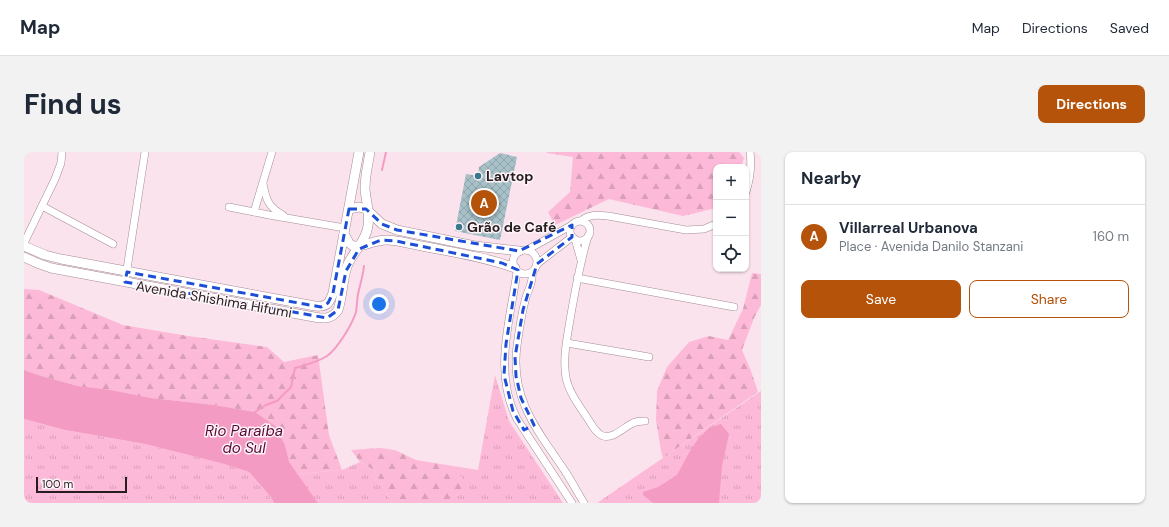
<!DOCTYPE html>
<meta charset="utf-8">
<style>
:root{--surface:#fff;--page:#f2f2f3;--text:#1f2937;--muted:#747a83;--line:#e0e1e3;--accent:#b45309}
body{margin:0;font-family:"DM Sans",sans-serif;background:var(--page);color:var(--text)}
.controls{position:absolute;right:12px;top:12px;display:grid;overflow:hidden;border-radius:8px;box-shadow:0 1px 3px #0004}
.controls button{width:36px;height:36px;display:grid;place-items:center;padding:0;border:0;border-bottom:1px solid var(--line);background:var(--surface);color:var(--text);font:20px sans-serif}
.scale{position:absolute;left:12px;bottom:10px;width:91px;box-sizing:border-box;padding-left:4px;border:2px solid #261d21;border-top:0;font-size:11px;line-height:14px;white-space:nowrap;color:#261d21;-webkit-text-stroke:3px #fef4f8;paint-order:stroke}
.you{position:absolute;left:355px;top:152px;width:14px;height:14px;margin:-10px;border:3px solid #fff;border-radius:50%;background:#1a73e8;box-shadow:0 0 0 6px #1a73e833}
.badge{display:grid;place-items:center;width:26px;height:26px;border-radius:50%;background:var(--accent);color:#fff;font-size:13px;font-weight:700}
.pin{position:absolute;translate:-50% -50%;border:2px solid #fff;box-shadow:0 1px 4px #0006}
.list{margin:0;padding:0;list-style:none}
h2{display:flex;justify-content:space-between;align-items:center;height:52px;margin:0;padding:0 16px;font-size:17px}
h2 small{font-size:13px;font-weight:400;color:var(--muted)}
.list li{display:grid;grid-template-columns:26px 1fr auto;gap:12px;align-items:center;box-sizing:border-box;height:64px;padding:0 16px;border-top:1px solid var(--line)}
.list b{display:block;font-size:15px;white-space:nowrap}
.list p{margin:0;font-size:13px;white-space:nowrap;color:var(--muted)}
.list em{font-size:13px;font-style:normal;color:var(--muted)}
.actions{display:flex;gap:8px;padding:12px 16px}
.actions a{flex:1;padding:9px 0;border:1px solid var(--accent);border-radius:8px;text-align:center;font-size:14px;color:var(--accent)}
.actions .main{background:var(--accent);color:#fff}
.icon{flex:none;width:22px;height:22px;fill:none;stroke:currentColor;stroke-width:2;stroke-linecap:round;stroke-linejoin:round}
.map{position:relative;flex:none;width:737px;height:351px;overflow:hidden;border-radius:8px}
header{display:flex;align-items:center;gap:24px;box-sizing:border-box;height:56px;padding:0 20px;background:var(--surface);border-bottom:1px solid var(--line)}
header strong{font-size:19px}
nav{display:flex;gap:22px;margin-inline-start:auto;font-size:14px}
.intro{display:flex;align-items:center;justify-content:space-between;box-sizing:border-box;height:96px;padding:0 24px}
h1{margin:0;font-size:28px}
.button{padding:10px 18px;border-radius:8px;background:var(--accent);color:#fff;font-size:14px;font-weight:700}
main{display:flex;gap:24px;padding:0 24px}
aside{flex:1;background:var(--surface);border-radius:8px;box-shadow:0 1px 3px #0004}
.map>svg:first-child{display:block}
.grass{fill:url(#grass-tufts)}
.forest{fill:url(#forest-firs)}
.water{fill:#f49bc4}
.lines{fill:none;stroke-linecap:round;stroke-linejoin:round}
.stream{stroke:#f49bc4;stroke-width:2}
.building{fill:url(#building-cross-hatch)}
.street-casing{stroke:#a38c96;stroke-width:8}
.secondary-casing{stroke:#a38c96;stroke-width:10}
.street{stroke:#fff;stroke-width:7}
.secondary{stroke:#fff;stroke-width:9}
.marked{fill:none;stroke:#1d4ed8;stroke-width:3;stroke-dasharray:8 5;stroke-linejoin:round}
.poi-dot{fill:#38798b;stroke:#fef4f8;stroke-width:1.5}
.labels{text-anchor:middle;stroke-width:3;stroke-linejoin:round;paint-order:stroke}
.poi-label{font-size:14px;font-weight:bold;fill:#261d21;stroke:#fef4f8;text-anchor:start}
.street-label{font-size:14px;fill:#261d21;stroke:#fef4f8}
.water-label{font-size:15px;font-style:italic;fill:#570937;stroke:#fef4f8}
</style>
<header>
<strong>Map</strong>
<nav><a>Map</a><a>Directions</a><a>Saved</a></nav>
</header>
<div class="intro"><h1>Find us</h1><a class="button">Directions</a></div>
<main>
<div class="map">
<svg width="737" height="351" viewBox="0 0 737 351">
<defs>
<pattern id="grass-tufts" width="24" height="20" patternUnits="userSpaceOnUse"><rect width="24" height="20" fill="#fdb9d8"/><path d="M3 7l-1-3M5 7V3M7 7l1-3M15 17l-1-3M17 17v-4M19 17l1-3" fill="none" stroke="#d99fb9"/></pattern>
<pattern id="forest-firs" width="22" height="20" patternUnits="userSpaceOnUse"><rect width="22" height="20" fill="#fdb9d8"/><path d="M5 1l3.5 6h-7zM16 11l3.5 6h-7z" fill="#d99fb9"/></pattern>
<pattern id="building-cross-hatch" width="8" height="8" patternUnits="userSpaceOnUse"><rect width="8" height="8" fill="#a8c1c9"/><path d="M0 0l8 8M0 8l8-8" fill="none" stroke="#90a5ac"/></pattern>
</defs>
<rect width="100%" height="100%" fill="#fbe3ed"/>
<g class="grass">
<path d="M471 223 485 269 539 351H423L438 339 441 331 429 314 454 318Z"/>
<path d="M737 239V351H573Z"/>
<path d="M0 267 41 278 121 292 200 312 225 320 247 345 250 351H0Z"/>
<path d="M336 310 350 318 368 351H294L273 322 318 318Z"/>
</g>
<g class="forest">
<path d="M523 0H715L720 6 717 15H692V56L659 64 585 47 531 73 524 60 546 40 549 5 523 1Z"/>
<path d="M728 121 737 122V153L730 166 718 198 727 219 734 240 639 306 637 299 632 268 633 239 643 215 665 190 685 184 704 188 719 157Z"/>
<path d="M0 137 15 138 99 173 164 184 243 195 260 210 294 203 305 283 318 318 273 322 264 310 261 293 231 260 191 253 127 246 54 234 14 223 0 218Z"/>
<path d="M356 296 371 298 392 308 429 314 442 331 438 339 423 351H368L350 318 336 310 327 298Z"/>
</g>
<g class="water">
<path d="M0 218 14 223 54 234 86 238 127 246 191 253 231 260 251 274 261 293 265 310 294 351H250L247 345 225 320 200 312 121 292 41 278 0 267Z"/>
<path d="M697 272 705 282 698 314 695 351H629L619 343V340L634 335 653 323 667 297 675 286 685 276Z"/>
</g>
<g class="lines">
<g class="stream">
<path d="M358 18 362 0"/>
<path d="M230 262 231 260 242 253 253 249 267 235 271 216C281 213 294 210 303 204 313 197 328 173 332 160 333 154 333 148 334 142 336 133 339 124 340 114"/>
</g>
</g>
<path class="building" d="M476 1 493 5 476 88 431 79 442 22 454 24 455 15Z"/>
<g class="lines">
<g class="street-casing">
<g id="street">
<path d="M239 32C242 47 244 55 259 63"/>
<path d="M722 40C726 27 728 14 726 0"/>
<path d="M18 54 89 92"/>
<path d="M205 55 245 63 321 76"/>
<path d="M230 60 248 0"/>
<path d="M557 69C565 62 574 63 584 64L662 78 680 77 692 72"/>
<circle cx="556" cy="79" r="10"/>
<path d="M564 84C555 114 550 144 545 174 542 191 539 209 542 226 545 240 554 252 562 264 567 271 571 281 579 284 590 287 600 275 609 271 613 269 617 269 621 269"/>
<path d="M551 87 557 108"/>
<path d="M0 91 31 27 37 11 38 0"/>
<circle cx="501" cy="110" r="12"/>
<path d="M503 98 548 73"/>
<path d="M513 112 548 85"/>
<path d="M493 120C486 169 469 220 493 267L548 351"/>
<path d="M508 120C510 130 503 139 501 149 497 164 495 179 493 194 486 247 514 279 541 319 548 330 554 341 560 351"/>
<path d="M553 126 710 155"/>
<path d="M101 130 121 0"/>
<path d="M543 191 625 205"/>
</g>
</g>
<g class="secondary-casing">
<g id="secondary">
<path d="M325 57 335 55 342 57 358 72 373 78 451 94 495 99"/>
<path d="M320 82 323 87 325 91 329 94C340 95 351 88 362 88 374 88 386 92 398 94 428 100 462 105 491 116"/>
<path d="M0 94 21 103 37 107 291 154C303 155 305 152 309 141L335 0"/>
<path d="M0 105 13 111 27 116 290 165C300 167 308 167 314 158 319 143 318 127 324 112 330 99 342 89 344 74 346 61 342 49 341 37 341 24 344 12 346 0"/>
</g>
</g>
<use href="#street" class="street"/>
<use href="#secondary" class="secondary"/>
</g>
<path class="marked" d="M325 57H342L358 72 373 78 495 99 548 73V85L513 112 499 158 491 205 492 224 497 246 510 273 500 278 489 259 480 223 482 192 494 118 478 111 372 89 357 88 335 97 322 119 314 158 303 166 101 130 103 120 297 155 304 151 309 141Z"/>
<g class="poi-dot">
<circle cx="454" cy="24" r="4"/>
<circle cx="435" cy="75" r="4"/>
</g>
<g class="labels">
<g class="poi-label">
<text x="462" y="29">Lavtop</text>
<text x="443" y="80">Grão de Café</text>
</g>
<g class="street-label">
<text transform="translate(190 147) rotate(10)" y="5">Avenida Shishima Hifumi</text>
</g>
<g class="water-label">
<text x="220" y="284">Rio Paraíba<tspan x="220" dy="17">do Sul</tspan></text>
</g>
</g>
</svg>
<div class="controls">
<button>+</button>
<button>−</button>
<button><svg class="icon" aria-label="locate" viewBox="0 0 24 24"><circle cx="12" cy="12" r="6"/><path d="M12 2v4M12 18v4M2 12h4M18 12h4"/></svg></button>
</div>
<div class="scale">100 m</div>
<div class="you"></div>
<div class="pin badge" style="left:460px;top:51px">A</div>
</div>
<aside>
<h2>Nearby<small></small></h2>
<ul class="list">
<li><span class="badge">A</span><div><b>Villarreal Urbanova</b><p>Place · Avenida Danilo Stanzani</p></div><em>160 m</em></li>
</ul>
<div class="actions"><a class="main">Save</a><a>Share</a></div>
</aside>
</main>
